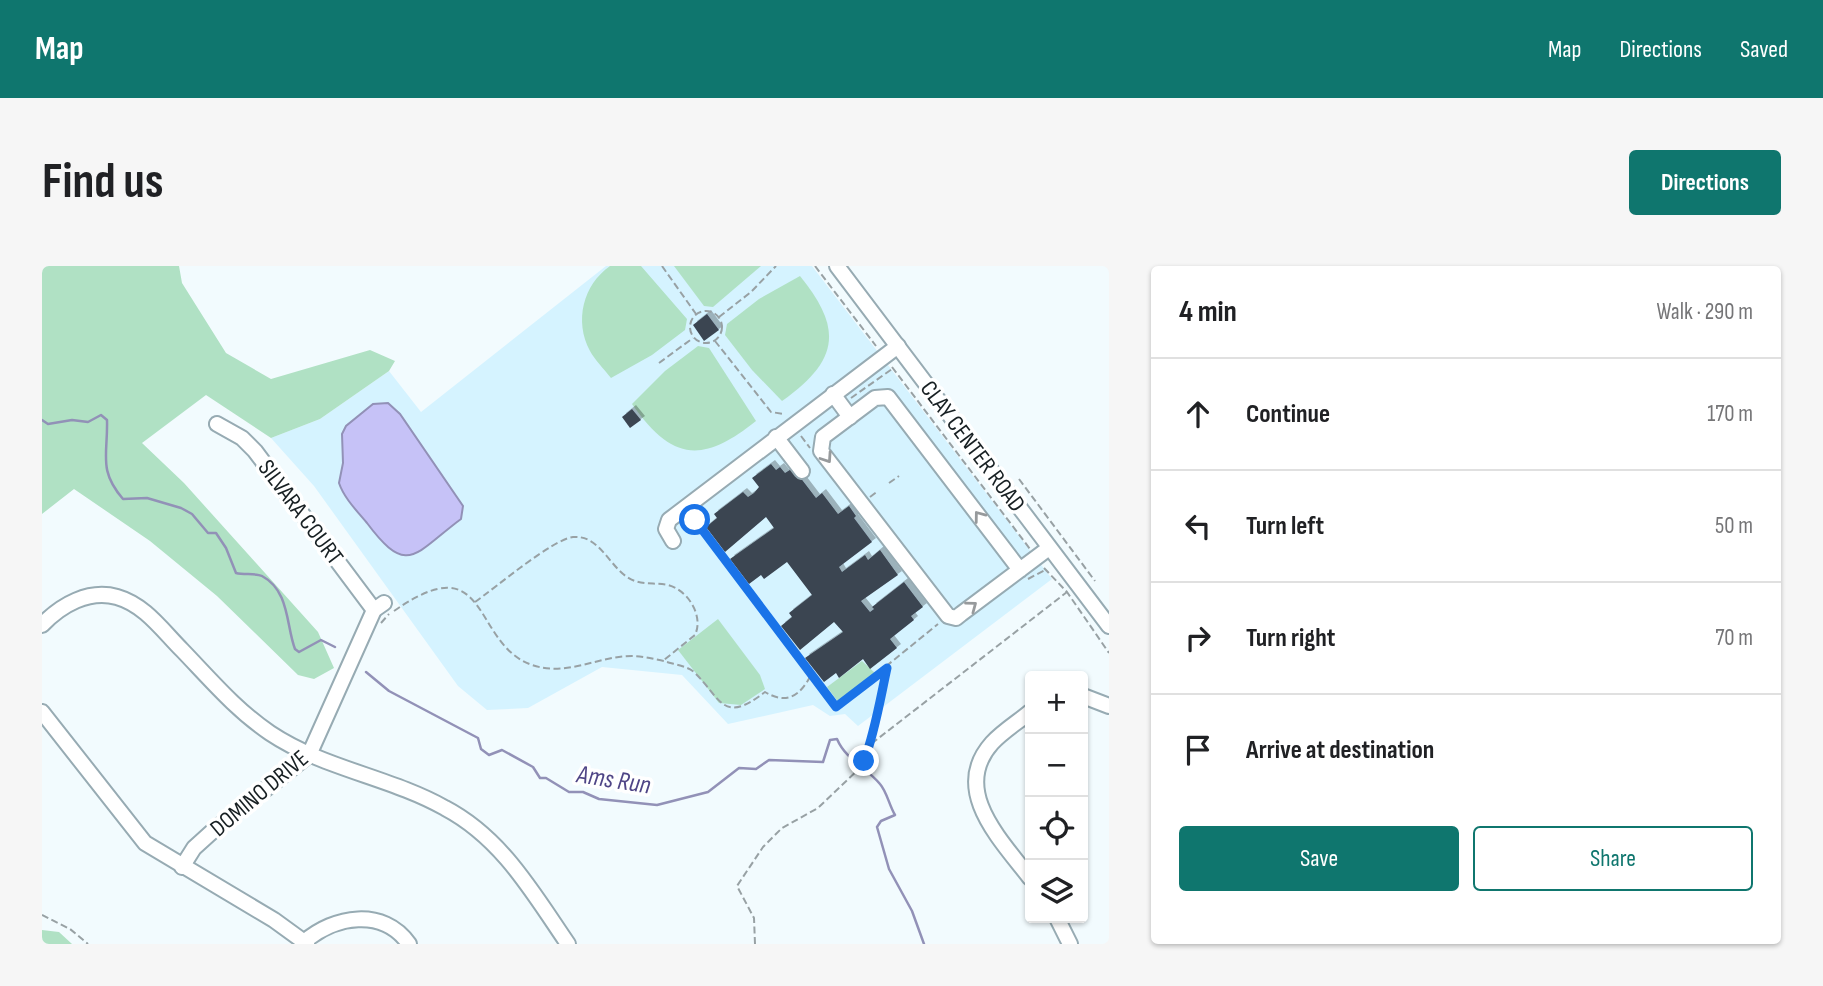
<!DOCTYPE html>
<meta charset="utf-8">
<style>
:root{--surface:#fff;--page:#f6f6f6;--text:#202124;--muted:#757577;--line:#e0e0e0;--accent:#0f766e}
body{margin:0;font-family:"Sofia Sans Condensed",sans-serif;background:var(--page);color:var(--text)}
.controls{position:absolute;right:21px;bottom:21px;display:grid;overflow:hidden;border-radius:7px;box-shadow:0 2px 5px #0004}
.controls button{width:63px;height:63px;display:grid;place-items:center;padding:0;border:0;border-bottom:2px solid var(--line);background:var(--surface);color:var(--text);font:35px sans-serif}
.stop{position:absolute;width:21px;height:21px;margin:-16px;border:5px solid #1a73e8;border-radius:50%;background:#fff}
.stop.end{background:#1a73e8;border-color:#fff;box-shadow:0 2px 7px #0008}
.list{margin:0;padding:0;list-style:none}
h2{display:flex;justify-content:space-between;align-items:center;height:91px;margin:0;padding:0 28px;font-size:30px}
h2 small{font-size:23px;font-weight:400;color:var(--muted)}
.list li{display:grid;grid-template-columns:46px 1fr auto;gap:21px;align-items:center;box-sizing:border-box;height:112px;padding:0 28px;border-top:2px solid var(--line)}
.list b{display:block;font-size:26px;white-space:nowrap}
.list em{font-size:23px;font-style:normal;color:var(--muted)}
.actions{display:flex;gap:14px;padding:21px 28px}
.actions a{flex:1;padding:16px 0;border:2px solid var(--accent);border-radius:7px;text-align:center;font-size:24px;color:var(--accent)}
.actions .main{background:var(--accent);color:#fff}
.icon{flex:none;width:38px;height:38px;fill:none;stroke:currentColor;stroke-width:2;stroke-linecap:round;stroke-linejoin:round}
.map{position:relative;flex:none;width:1067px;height:678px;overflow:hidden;border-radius:7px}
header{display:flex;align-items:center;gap:42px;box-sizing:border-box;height:98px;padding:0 35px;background:var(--accent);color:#fff}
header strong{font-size:33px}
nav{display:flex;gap:38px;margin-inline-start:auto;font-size:24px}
.intro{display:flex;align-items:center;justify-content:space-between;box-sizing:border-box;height:168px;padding:0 42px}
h1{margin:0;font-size:49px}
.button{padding:18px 32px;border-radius:7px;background:var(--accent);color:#fff;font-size:24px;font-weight:700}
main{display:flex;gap:42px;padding:0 42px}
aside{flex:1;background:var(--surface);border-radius:7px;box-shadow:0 2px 5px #0004}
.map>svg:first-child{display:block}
.built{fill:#d5f3ff}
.green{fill:#b0e1c4}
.water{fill:#c6c2f7;stroke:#9291b7;stroke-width:2}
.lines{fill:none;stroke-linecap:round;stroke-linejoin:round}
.stream{stroke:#9291b7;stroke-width:2.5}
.building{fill:#3b4451;filter:url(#shadow)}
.minor-casing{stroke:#97abb3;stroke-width:18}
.path{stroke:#98a1a4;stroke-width:2;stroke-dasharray:7 3.5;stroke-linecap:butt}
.minor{stroke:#fff;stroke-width:14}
.oneway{stroke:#979a9c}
.route{stroke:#1a73e8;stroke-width:9}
.labels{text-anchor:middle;stroke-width:7;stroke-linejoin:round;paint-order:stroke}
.street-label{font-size:24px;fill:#171f22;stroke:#fff}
.water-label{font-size:26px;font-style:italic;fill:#4f4586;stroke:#fff}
</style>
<header>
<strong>Map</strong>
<nav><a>Map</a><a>Directions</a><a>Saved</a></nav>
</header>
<div class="intro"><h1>Find us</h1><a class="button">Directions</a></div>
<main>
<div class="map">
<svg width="1067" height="678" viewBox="0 0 1067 678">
<defs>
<filter id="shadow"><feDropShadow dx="4" dy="-4" stdDeviation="0" flood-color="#0004"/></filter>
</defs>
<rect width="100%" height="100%" fill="#f2fbfe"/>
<path class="built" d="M564 0H770L1010 313 816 460 803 448 788 450 771 439 686 458 640 409 560 401 486 442 445 444 416 420 272 220 229 172 278 153 347 105 379 146Z"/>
<g class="green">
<path d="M0 0H137L140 17 184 87 229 113 328 84 353 95 347 105 278 153 229 172 164 129 100 177 142 217 276 366 292 402 272 413 256 409 175 330 108 275 32 223 0 248Z"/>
<path d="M568 0H599L645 53 643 64 610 89 569 112C562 103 553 94 548 85 532 55 541 19 568 0Z"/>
<path d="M632 0H719L671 41 662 40Z"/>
<path d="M758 10C802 64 796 95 740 135L710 104 683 69 685 58 717 33Z"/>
<path d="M656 80 667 82 714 155C660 198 630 195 590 138L623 105Z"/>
<path d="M676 353 718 409 723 423 699 439 677 437 636 384Z"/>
<path d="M820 395 834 408 797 437 785 421Z"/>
<path d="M0 664 17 666 30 678H0Z"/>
</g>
<path class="water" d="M346 137 358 148 421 240 419 253C373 287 366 312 325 257 315 245 302 232 297 217L301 197 300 168 304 160 331 138Z"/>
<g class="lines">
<g class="stream">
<path d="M0 154 6 158 30 154 46 156 59 149 65 154C66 189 56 204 81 233L105 232 139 242 150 248 166 267H174L184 282 194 307C202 309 214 307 220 310 248 325 244 360 253 383L257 386 279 374 293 381"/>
<path d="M324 406 347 425 436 472 439 483 447 489 460 484 491 501 498 512H504L527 526H541L557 533 615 539 666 526 697 502 714 503 727 494 781 496 788 474 795 473C804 494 824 501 838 518 845 526 847 539 853 549L839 555 835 561 847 603 870 645 882 678"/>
</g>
</g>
<g class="building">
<path d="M665 48 677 64 662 75 651 59Z"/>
<path d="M590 143 599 154 588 162 580 151Z"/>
<path d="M729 198 734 204 738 201 743 207 751 202 774 232 780 227 796 248 807 240 814 250 812 252 830 276 797 301 800 306 823 289 826 294 838 284 856 309 819 335 828 346 832 343 830 341 862 316 881 341 869 350 872 354 848 373 855 382 828 403 821 393 797 412 794 407 782 416 763 392 801 366 792 356 758 384 739 360 750 351 747 347 770 329 745 296 722 313 719 309 707 318 688 293 732 262 724 251 683 286 664 261 675 252 672 248 701 226 706 231 712 227 717 221 710 212Z"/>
</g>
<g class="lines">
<g class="minor-casing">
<g id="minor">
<path d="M795 0 1067 360"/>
<path d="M791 128 808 151"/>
<path d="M175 158 200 172 213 185 332 344"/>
<path d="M734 171 760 205"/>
<path d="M631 275 624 263 627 254 856 80"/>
<path d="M978 304 846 131 833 132 781 171 779 185 906 350 914 352 919 348 1007 282"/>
<path d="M0 359C19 339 47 323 75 331 103 339 120 364 140 384 168 413 194 444 228 467 282 503 348 511 403 542 460 572 491 627 526 678"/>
<path d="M1041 430 1067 440"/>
<path d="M0 446 103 577 232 654 265 678"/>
<path d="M988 446C976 456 961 465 950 477 908 524 959 574 988 612"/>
<path d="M140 601 152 582 173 563 267 489 332 344 342 337"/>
<path d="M1015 652 1028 678"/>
<path d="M262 676C292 650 341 641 367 678"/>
</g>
</g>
<g class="path">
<path d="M620 0 654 48"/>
<path d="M773 0 834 80"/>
<circle cx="664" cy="61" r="16"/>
<path d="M677 51 709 26 734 0"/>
<path d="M673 75 729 146 742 148"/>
<path d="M617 97 651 72"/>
<path d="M850 101 988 283"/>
<path d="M809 132 850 103"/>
<path d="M759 170 768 182"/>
<path d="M977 213 1053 315"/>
<path d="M847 217 857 210"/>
<path d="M828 231 836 225"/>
<path d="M653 248 655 258 794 441 896 358"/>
<path d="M1002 302 1025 326 1067 387"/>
<path d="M986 313 1003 304"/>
<path d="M433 336C453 322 511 273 531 271 557 269 566 298 585 311 598 320 611 316 626 319 646 324 662 350 653 369L622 394"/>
<path d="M352 345C449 277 429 378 490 399 525 411 556 390 590 390 601 390 611 393 622 395 631 398 645 400 652 406 680 433 680 459 723 426 745 439 758 430 769 409"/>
<path d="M339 357 347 348"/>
<path d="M828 476 844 403"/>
<path d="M0 649 28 663 46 678"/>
<path d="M713 678 712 652 695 620 721 581 740 562 776 542 820 500 829 478 1025 326"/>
</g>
<use href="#minor" class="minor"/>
</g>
<defs><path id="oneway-chevron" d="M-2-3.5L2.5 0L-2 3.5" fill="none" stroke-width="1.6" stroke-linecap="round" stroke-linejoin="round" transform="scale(1.75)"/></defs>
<g class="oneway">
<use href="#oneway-chevron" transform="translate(785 192) rotate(56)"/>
<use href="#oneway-chevron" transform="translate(937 250) rotate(-127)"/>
<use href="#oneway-chevron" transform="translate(930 340) rotate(-37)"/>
</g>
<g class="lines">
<path class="route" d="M653 254 794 441 845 402C838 434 833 466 822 495"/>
</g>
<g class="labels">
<g class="street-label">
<text transform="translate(931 180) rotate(53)" y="8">CLAY CENTER ROAD</text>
<text transform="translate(259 246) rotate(53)" y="8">SILVARA COURT</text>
<text transform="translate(217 527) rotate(-40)" y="8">DOMINO DRIVE</text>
</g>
<g class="water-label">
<text transform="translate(572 513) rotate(9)" y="9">Ams Run</text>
</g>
</g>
</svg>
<div class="controls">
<button>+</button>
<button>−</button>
<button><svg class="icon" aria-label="locate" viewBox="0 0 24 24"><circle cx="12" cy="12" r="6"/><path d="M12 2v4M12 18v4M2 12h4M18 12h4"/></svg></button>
<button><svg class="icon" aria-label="layers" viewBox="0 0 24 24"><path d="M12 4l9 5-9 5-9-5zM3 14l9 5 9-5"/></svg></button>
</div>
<div class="stop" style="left:653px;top:254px"></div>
<div class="stop end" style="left:822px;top:495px"></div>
</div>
<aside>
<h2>4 min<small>Walk · 290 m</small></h2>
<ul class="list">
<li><svg class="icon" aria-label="ahead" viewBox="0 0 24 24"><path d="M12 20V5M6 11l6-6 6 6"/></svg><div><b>Continue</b></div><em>170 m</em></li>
<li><svg class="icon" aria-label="left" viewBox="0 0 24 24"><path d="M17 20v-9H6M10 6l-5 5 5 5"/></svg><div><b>Turn left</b></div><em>50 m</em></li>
<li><svg class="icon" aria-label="right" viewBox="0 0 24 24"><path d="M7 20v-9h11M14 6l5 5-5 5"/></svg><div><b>Turn right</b></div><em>70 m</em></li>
<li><svg class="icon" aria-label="arrive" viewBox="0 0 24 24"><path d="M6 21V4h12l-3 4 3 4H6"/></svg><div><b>Arrive at destination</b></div></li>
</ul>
<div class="actions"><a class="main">Save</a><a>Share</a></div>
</aside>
</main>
